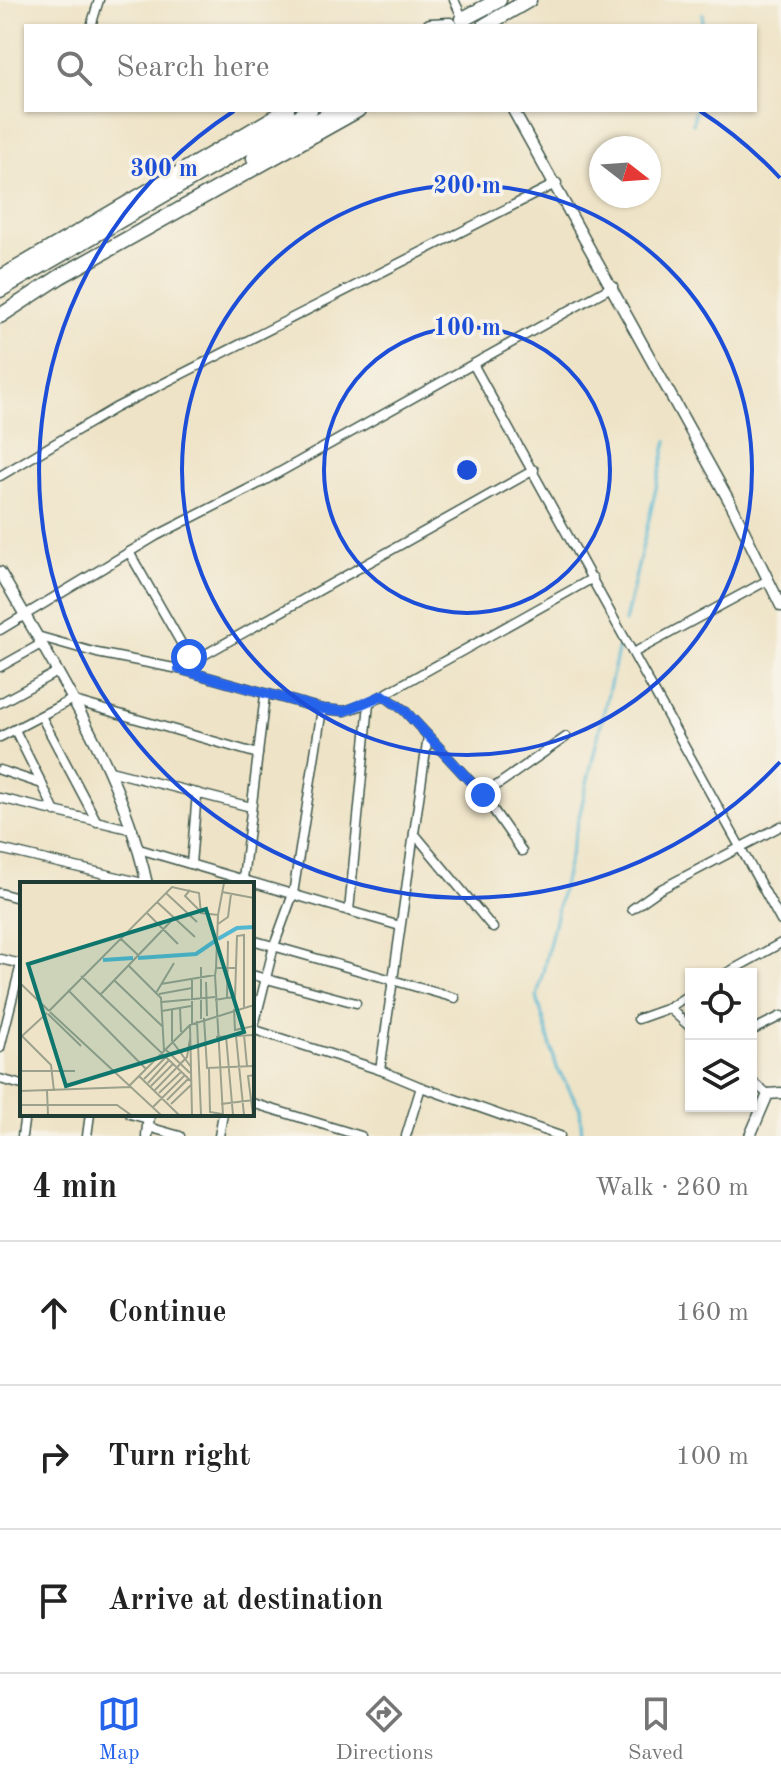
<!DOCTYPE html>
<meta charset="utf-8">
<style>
:root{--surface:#fff;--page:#f2f2f2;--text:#222;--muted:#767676;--line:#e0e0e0;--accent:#2563eb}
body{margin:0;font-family:"Old Standard TT",serif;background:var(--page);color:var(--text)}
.controls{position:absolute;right:24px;bottom:24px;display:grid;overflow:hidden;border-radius:0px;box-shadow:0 2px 6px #0004}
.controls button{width:72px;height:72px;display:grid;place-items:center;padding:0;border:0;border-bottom:2px solid var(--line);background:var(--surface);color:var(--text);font:40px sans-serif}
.compass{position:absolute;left:589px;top:136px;width:72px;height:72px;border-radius:50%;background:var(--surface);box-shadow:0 2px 6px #0004;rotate:107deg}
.stop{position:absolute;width:24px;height:24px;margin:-18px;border:6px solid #2563eb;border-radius:50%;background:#fff}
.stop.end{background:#2563eb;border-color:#fff;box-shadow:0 2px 8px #0008}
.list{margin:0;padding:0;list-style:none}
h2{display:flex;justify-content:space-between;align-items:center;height:104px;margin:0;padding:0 32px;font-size:34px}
h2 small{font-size:26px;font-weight:400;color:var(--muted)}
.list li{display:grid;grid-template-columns:52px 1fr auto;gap:24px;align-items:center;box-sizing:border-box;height:144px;padding:0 32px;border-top:2px solid var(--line)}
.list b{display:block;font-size:30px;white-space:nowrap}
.list em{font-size:26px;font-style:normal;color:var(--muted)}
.icon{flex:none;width:44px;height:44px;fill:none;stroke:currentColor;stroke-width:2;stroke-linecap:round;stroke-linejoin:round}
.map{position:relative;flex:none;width:781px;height:1136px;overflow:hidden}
.search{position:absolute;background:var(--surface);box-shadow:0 2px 6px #0004;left:24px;right:24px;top:24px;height:88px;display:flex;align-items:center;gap:20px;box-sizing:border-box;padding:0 28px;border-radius:0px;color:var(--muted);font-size:30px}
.sheet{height:536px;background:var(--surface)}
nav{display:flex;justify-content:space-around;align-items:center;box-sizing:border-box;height:112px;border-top:2px solid var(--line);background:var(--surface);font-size:22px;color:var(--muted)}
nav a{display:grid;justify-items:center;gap:4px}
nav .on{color:var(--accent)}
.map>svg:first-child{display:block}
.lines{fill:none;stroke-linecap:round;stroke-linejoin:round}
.stream{stroke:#52b7d1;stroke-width:3}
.minor-casing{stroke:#3e564a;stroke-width:11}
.tertiary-casing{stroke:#3e564a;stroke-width:13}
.trunk-casing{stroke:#3e564a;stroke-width:17}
.minor{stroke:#fff;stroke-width:8}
.tertiary{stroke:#fff;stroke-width:10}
.trunk{stroke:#fff;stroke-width:14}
.route{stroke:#2563eb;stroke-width:10}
.ring{fill:none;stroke:#1d4ed8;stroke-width:4}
.inset-river{fill:none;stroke:#52b7d1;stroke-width:4}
.inset-road{fill:none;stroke:#9ba18c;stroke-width:2}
.view{fill:#0f766e;fill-opacity:0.15;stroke:#0f766e;stroke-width:4}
.inset-edge{fill:none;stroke:#1f3d34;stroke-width:4}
.centre{fill:#1d4ed8;stroke:#f7f3e8;stroke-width:4}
.ring-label{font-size:24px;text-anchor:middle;font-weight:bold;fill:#1d4ed8;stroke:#f7f3e8;stroke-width:7;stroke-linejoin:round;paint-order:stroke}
</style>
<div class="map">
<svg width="781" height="1136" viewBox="0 0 781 1136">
<rect width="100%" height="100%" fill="#f7f3e8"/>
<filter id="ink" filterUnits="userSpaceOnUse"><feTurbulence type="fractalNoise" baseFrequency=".0125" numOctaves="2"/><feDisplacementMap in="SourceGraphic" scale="16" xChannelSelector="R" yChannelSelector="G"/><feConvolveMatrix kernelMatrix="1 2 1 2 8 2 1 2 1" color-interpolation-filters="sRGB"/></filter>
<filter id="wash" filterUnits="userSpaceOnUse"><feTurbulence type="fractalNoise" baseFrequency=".006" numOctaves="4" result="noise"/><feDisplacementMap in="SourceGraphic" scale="32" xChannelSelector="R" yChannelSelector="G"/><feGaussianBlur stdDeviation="1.8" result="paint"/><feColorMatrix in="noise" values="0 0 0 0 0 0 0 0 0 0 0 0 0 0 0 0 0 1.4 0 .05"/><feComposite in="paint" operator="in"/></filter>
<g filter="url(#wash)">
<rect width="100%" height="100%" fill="#eee3c6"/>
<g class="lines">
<g class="stream">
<path d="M702 26 703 14"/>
<path d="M693 124 695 110"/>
<path d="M625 622 667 441"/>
<path d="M582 1136 580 1108 557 1068 537 997 620 642"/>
</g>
</g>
</g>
<g filter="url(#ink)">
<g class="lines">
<g class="minor-casing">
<g id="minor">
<path d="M454 0 463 19"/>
<path d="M91 26 99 0"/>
<path d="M473 364 781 921"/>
<path d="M0 476 115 408 557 183"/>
<path d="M129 552 189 657 185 662"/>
<path d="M0 630 156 536 262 482 613 286"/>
<path d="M37 636 97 653 179 669 322 709 345 711 369 703 593 578"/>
<path d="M635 652 768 580"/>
<path d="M0 667 41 644"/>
<path d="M179 669 534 470"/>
<path d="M383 695 404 710 483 795 522 851"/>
<path d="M0 703 57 672"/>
<path d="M41 716 97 822"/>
<path d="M15 730 42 784"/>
<path d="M0 737 71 700 258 754"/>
<path d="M0 770 42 784 55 812"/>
<path d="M110 771 251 807"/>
<path d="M483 795 566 737"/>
<path d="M0 798 133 830"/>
<path d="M414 833 493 928"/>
<path d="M0 849 147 884"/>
<path d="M139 849 400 926"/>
<path d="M191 864 197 793"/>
<path d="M243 879 265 695"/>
<path d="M0 893 22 899"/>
<path d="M632 909 659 890 781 826"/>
<path d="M349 911 369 703"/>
<path d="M252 940 455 998"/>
<path d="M0 959 22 964"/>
<path d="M725 974 781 943"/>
<path d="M252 975 356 1003"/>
<path d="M669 1008 691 1028"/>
<path d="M638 1019 669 1008 691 993"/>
<path d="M252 1029 380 1070 428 736"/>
<path d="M253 1030 274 946 293 894 322 709"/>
<path d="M751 1031 781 1016"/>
<path d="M0 1048 21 964"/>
<path d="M378 1069 421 1087 406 1136"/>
<path d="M0 1079 22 1085"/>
<path d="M751 1081 768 1094"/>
<path d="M421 1087 560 1136"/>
<path d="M252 1103 361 1136"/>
<path d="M130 1114 148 1119"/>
<path d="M148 1127 180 1136"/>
<path d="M22 1136 25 1114"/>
<path d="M87 1136 90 1114"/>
<path d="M219 1136 223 1114"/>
</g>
</g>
<g class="tertiary-casing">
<g id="tertiary">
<path d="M513 110 732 506 781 606"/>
<path d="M0 572C57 672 122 770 147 884"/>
<path d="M147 1136 149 1114"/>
<path d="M750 1136 768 1094 781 1093"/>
</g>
</g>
<g class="trunk-casing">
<g id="trunk">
<path d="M463 19 499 0"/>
<path d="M430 26 450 25"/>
<path d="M484 26 529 0"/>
<path d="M254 158 336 110"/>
<path d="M0 278 287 110"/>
<path d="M0 290 310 110"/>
<path d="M0 316 61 276 358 110"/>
</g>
</g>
<use href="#minor" class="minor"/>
<use href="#tertiary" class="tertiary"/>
<use href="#trunk" class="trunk"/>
</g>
</g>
<g class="lines" filter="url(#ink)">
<path class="route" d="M189 657 179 669 322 709 345 711 383 695 404 710 483 795"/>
</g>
<g class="ring">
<circle cx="467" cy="470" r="143"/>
<circle cx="467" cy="470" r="285"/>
<path d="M780 762A428 428 0 1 1 234 111M700 111A428 428 0 0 1 780 178"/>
</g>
<g transform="translate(20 882)">
<rect width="234" height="234" fill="#eee3c6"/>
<path class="inset-river" d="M198 57 217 46 234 45M118 76 176 72 195 59M83 78 113 76"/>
<path class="inset-road" d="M170 8 165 14 180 29M202 10 234 16M146 11 177 40M137 20 175 55M126 30 158 62M198 42 208 35 211 12M100 56 118 73M109 84 141 116 144 168M181 85V137M196 86 198 33M61 94 172 200M195 94 196 86H216M172 97V142M95 99 142 144M186 100 187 134M0 101 29 129M141 102 195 93 203 233M48 108 126 187M136 111 154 81M139 112 172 106M80 113 155 35M207 116 215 115 217 54 224 53V125M195 118 207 116 208 59M142 120 195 115M233 123 234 83M160 126 161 150M214 127 215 148 234 144M152 128V159L171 185M29 129 152 5 179 11 181 31 198 33 204 1M142 129 171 124M30 130 141 233M28 132 61 164M184 136 187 186 234 184M177 139 181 233M170 143 172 233M0 152 31 183 34 209M224 153 227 184M2 154 27 131M206 154 213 233M216 154 224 233M196 155 234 153M145 167 170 191M189 187 190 230 202 232M0 189H55M119 194 159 233M124 197 146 175M128 201 149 178M110 203 170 143 234 123M131 204 153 182M135 208 167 175 170 157M0 209 111 205M27 209 28 233M139 211 161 190M147 218 168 197M151 222 172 202M201 222 234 218M0 223H97L111 233M133 225 165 193M233 233 228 194 234 193"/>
<path class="view" d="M186 27 224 150 46 204 8 82Z"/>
<rect width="234" height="234" class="inset-edge"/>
</g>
<circle cx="467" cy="470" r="12" class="centre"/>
<g class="ring-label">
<text x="164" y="176">300 m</text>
<text x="467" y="193">200 m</text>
<text x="467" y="335">100 m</text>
</g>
</svg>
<div class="controls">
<button><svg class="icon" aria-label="locate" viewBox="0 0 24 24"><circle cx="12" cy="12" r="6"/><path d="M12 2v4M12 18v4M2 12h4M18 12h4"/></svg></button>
<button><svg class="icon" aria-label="layers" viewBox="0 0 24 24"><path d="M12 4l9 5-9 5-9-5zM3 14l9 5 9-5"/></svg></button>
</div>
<svg class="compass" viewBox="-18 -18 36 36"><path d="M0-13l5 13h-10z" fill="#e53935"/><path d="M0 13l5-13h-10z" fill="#767676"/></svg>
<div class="stop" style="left:189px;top:657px"></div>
<div class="stop end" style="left:483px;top:795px"></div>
<div class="search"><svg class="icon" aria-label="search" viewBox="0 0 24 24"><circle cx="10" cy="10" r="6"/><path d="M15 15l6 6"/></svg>Search here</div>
</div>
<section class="sheet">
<h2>4 min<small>Walk · 260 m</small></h2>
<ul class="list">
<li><svg class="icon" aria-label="ahead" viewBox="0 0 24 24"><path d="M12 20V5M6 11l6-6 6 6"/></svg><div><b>Continue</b></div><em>160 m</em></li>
<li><svg class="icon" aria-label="right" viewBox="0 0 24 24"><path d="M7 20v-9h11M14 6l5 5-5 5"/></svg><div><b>Turn right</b></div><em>100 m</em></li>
<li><svg class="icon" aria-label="arrive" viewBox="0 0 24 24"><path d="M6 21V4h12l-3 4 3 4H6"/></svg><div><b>Arrive at destination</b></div></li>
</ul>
</section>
<nav>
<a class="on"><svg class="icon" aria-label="map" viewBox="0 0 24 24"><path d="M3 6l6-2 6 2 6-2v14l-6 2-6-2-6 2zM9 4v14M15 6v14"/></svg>Map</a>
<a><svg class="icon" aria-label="directions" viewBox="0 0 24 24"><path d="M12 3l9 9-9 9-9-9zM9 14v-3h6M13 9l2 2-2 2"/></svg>Directions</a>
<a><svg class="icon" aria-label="saved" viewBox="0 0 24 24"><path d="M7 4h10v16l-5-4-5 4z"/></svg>Saved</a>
</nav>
